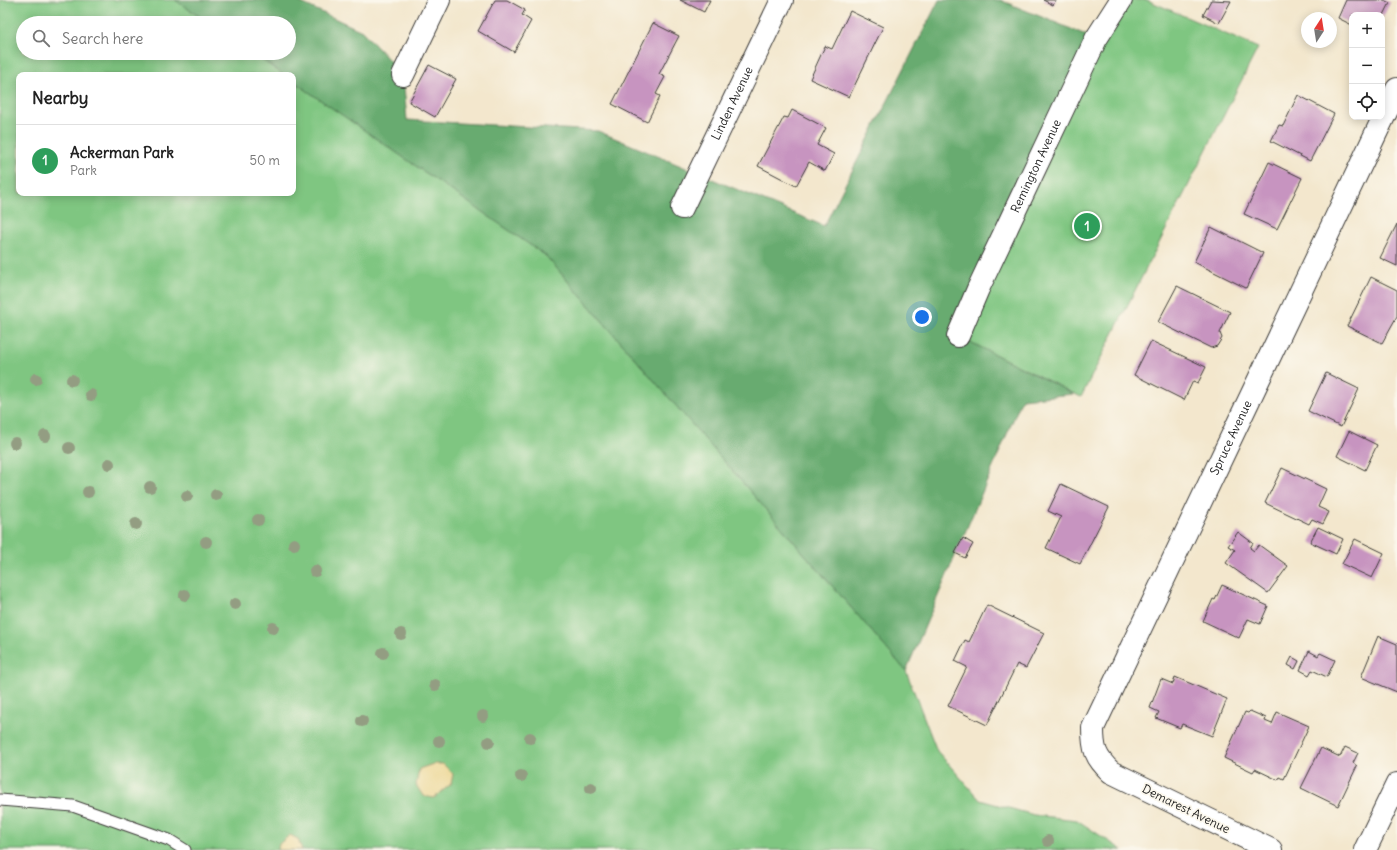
<!DOCTYPE html>
<meta charset="utf-8">
<style>
:root{--surface:#fff;--page:#f2f2f2;--text:#222;--muted:#767676;--line:#e0e0e0;--accent:#111827}
body{margin:0;font-family:Delius,sans-serif;background:var(--page);color:var(--text)}
.controls{position:absolute;right:12px;top:12px;display:grid;overflow:hidden;border-radius:8px;box-shadow:0 2px 10px #0003}
.controls button{width:36px;height:36px;display:grid;place-items:center;padding:0;border:0;border-bottom:1px solid var(--line);background:var(--surface);color:var(--text);font:20px sans-serif}
.compass{position:absolute;left:1301px;top:12px;width:36px;height:36px;border-radius:50%;background:var(--surface);box-shadow:0 2px 10px #0003;rotate:12deg}
.you{position:absolute;left:922px;top:317px;width:14px;height:14px;margin:-10px;border:3px solid #fff;border-radius:50%;background:#1a73e8;box-shadow:0 0 0 6px #1a73e833}
.badge{display:grid;place-items:center;width:26px;height:26px;border-radius:50%;background:var(--accent);color:#fff;font-size:13px;font-weight:700}
.pin{position:absolute;translate:-50% -50%;border:2px solid #fff;box-shadow:0 1px 4px #0006}
.list{margin:0;padding:0;list-style:none}
h2{display:flex;justify-content:space-between;align-items:center;height:52px;margin:0;padding:0 16px;font-size:17px}
h2 small{font-size:13px;font-weight:400;color:var(--muted)}
.list li{display:grid;grid-template-columns:26px 1fr auto;gap:12px;align-items:center;box-sizing:border-box;height:72px;padding:0 16px;border-top:1px solid var(--line)}
.list b{display:block;font-size:15px;white-space:nowrap}
.list p{margin:0;font-size:13px;white-space:nowrap;color:var(--muted)}
.list em{font-size:13px;font-style:normal;color:var(--muted)}
.icon{flex:none;width:22px;height:22px;fill:none;stroke:currentColor;stroke-width:2;stroke-linecap:round;stroke-linejoin:round}
.map{position:relative;flex:none;width:1397px;height:850px;overflow:hidden}
.search{position:absolute;background:var(--surface);box-shadow:0 2px 10px #0003;left:16px;top:16px;width:280px;height:44px;display:flex;align-items:center;gap:10px;box-sizing:border-box;padding:0 14px;border-radius:22px;color:var(--muted);font-size:15px}
.panel{position:absolute;background:var(--surface);box-shadow:0 2px 10px #0003;left:16px;top:72px;width:280px;height:124px;border-radius:8px}
.map>svg:first-child{display:block}
.green{fill:#7fc681;stroke:#4e714e}
.forest{fill:#67ab6f;stroke:#426446}
.sand{fill:#eeda9e;stroke:#857b5d}
.building{fill:#c794c0}
.lines{fill:none;stroke-linecap:round;stroke-linejoin:round}
.lane-casing{stroke:#3c3a37;stroke-width:13}
.street-casing{stroke:#3c3a37;stroke-width:24}
.lane{stroke:#fff;stroke-width:11}
.street{stroke:#fff;stroke-width:22}
.tree{fill:#939d82}
.labels{text-anchor:middle;stroke-width:3.5;stroke-linejoin:round;paint-order:stroke}
.street-label{font-size:12px;fill:#1c1c1c;stroke:#fbf7ec}
</style>
<div class="map">
<svg width="1397" height="850" viewBox="0 0 1397 850">
<rect width="100%" height="100%" fill="#fbf7ec"/>
<filter id="ink" filterUnits="userSpaceOnUse"><feTurbulence type="fractalNoise" baseFrequency=".025" numOctaves="2"/><feDisplacementMap in="SourceGraphic" scale="8" xChannelSelector="R" yChannelSelector="G"/><feConvolveMatrix kernelMatrix="1 2 1 2 8 2 1 2 1" color-interpolation-filters="sRGB"/></filter>
<filter id="wash" filterUnits="userSpaceOnUse"><feTurbulence type="fractalNoise" baseFrequency=".012" numOctaves="4" result="noise"/><feDisplacementMap in="SourceGraphic" scale="16" xChannelSelector="R" yChannelSelector="G"/><feGaussianBlur stdDeviation="0.9" result="paint"/><feColorMatrix in="noise" values="0 0 0 0 0 0 0 0 0 0 0 0 0 0 0 0 0 1.4 0 .05"/><feComposite in="paint" operator="in"/></filter>
<g filter="url(#wash)">
<rect width="100%" height="100%" fill="#f3e7cd"/>
<g class="green">
<path d="M0 0H175L209 23H23V53H252L284 75H19V193H293V81L546 256 906 671 937 751 980 800 1034 815 1077 820 1122 850H0Z"/>
<path d="M1121 0H1147L1258 48 1081 397 958 336Z"/>
</g>
<path class="forest" d="M175 0H295L362 31 403 75 407 120 598 131 824 226 939 0H1000L1096 39 958 336 1074 394 1022 399 906 671 546 256 293 81V75H284L252 53H289V23H209Z"/>
<g class="sand">
<path d="M433 764H443L453 774 451 784 434 798 423 796 416 785 419 769Z"/>
<path d="M290 835 298 839 302 850H278L279 844Z"/>
</g>
<g id="blocks">
<g class="building">
<path d="M495 0H507L525 10 522 15 531 21 514 52 478 31Z"/>
<path d="M680 0H710L704 12Z"/>
<path d="M1043 0H1056L1053 5Z"/>
<path d="M1211 0 1231 1 1219 23 1203 15Z"/>
<path d="M1346 0H1384L1390 3 1382 19V15H1352V25L1338 18Z"/>
<path d="M850 11 883 27 849 97 810 79 825 46 832 49Z"/>
<path d="M653 23 679 36 659 74 665 77 656 94 660 96 647 122 612 104Z"/>
<path d="M429 65 456 79 435 117 409 102Z"/>
<path d="M1298 95 1334 114 1310 161 1271 141 1279 125 1283 126Z"/>
<path d="M792 110 826 128 817 145 834 154 825 171 809 162 796 186 758 166 784 117 788 118Z"/>
<path d="M1269 162 1302 178 1277 229 1244 214Z"/>
<path d="M1397 224V266L1380 258Z"/>
<path d="M1211 227 1263 253 1246 288 1194 262Z"/>
<path d="M1371 277 1397 290V316L1382 343 1347 326Z"/>
<path d="M1177 286 1230 312 1220 333 1222 338 1217 346 1211 348 1158 322Z"/>
<path d="M1151 341 1206 367 1198 383 1193 381 1184 400 1134 375Z"/>
<path d="M1326 373 1359 389 1341 427 1308 411Z"/>
<path d="M1349 431 1377 445 1365 470 1337 456Z"/>
<path d="M1282 468 1326 489 1318 507 1329 512 1323 524 1312 519 1309 524 1265 503Z"/>
<path d="M1061 484 1109 507 1080 564 1046 548 1061 517 1048 511Z"/>
<path d="M1318 527 1343 539 1336 554 1310 542Z"/>
<path d="M1238 532 1253 543 1250 548 1254 551 1259 545 1288 566 1268 593 1226 563 1235 550 1228 546Z"/>
<path d="M963 538 973 544 965 558 955 553Z"/>
<path d="M1355 539 1384 553 1372 578 1342 564Z"/>
<path d="M1222 585 1268 606 1260 624 1248 619 1239 638 1203 621 1213 599 1215 600Z"/>
<path d="M987 605 1044 633 1026 668 1017 664 987 725 948 706 967 667 955 661 965 640 969 642Z"/>
<path d="M1378 636 1397 644V692L1361 677Z"/>
<path d="M1309 651 1318 656 1320 653 1335 660 1327 677 1312 670 1309 675 1300 670Z"/>
<path d="M1292 657 1299 661 1295 669 1288 665Z"/>
<path d="M1175 677 1227 699 1212 736 1182 724 1180 728 1156 718 1159 712 1150 708 1161 679 1173 684Z"/>
<path d="M1250 711 1266 718 1265 721 1272 724 1277 712 1309 726 1284 779 1280 777 1278 780 1255 769 1253 772 1224 758 1245 712 1248 713Z"/>
<path d="M1345 747 1358 753 1353 763 1357 766 1338 806 1301 788 1321 748 1340 757Z"/>
</g>
</g>
</g>
<g filter="url(#ink)">
<use href="#blocks" fill-opacity="0" stroke="#3c3a37" stroke-width="1"/>
<g class="lines">
<g class="lane-casing">
<path id="lane" d="M0 800 73 806 169 840 185 850"/>
</g>
<g class="street-casing">
<g id="street">
<path d="M403 75 439 0"/>
<path id="s1" d="M682 208 782 0"/>
<path id="s2" d="M958 336 978 289 1096 39 1121 0"/>
<path id="s3" d="M1271 850 1111 772C1095 757 1093 749 1093 728L1397 89"/>
<path d="M1365 850 1397 784"/>
</g>
</g>
<use href="#lane" class="lane"/>
<use href="#street" class="street"/>
</g>
<g class="tree">
<circle cx="36" cy="379" r="6"/>
<circle cx="72" cy="380" r="6"/>
<circle cx="91" cy="395" r="6"/>
<circle cx="45" cy="436" r="6"/>
<circle cx="15" cy="443" r="6"/>
<circle cx="69" cy="448" r="6"/>
<circle cx="109" cy="464" r="6"/>
<circle cx="150" cy="487" r="6"/>
<circle cx="88" cy="492" r="6"/>
<circle cx="216" cy="495" r="6"/>
<circle cx="187" cy="496" r="6"/>
<circle cx="258" cy="520" r="6"/>
<circle cx="136" cy="524" r="6"/>
<circle cx="206" cy="542" r="6"/>
<circle cx="294" cy="544" r="6"/>
<circle cx="315" cy="571" r="6"/>
<circle cx="185" cy="595" r="6"/>
<circle cx="235" cy="604" r="6"/>
<circle cx="273" cy="628" r="6"/>
<circle cx="401" cy="634" r="6"/>
<circle cx="383" cy="653" r="6"/>
<circle cx="435" cy="685" r="6"/>
<circle cx="483" cy="716" r="6"/>
<circle cx="362" cy="721" r="6"/>
<circle cx="530" cy="738" r="6"/>
<circle cx="439" cy="741" r="6"/>
<circle cx="489" cy="742" r="6"/>
<circle cx="521" cy="776" r="6"/>
<circle cx="591" cy="788" r="6"/>
<circle cx="1048" cy="841" r="6"/>
</g>
</g>
<g class="labels">
<g class="street-label">
<text dy="4" stroke="none"><textPath href="#s1" startOffset="116">Linden Avenue</textPath></text>
<text dy="4" stroke="none"><textPath href="#s2" startOffset="187">Remington Avenue</textPath></text>
<text dy="4" stroke="none"><textPath href="#s3" startOffset="549">Spruce Avenue</textPath></text>
<text transform="translate(1186 809) rotate(26)" y="4">Demarest Avenue</text>
</g>
</g>
</svg>
<div class="controls">
<button>+</button>
<button>−</button>
<button><svg class="icon" aria-label="locate" viewBox="0 0 24 24"><circle cx="12" cy="12" r="6"/><path d="M12 2v4M12 18v4M2 12h4M18 12h4"/></svg></button>
</div>
<svg class="compass" viewBox="-18 -18 36 36"><path d="M0-13l5 13h-10z" fill="#e53935"/><path d="M0 13l5-13h-10z" fill="#767676"/></svg>
<div class="you"></div>
<div class="pin badge" style="left:1087px;top:226px;background:#2e9e5b">1</div>
<div class="search"><svg class="icon" aria-label="search" viewBox="0 0 24 24"><circle cx="10" cy="10" r="6"/><path d="M15 15l6 6"/></svg>Search here</div>
<section class="panel">
<h2>Nearby<small></small></h2>
<ul class="list">
<li><span class="badge" style="background:#2e9e5b">1</span><div><b>Ackerman Park</b><p>Park</p></div><em>50 m</em></li>
</ul>
</section>
</div>
